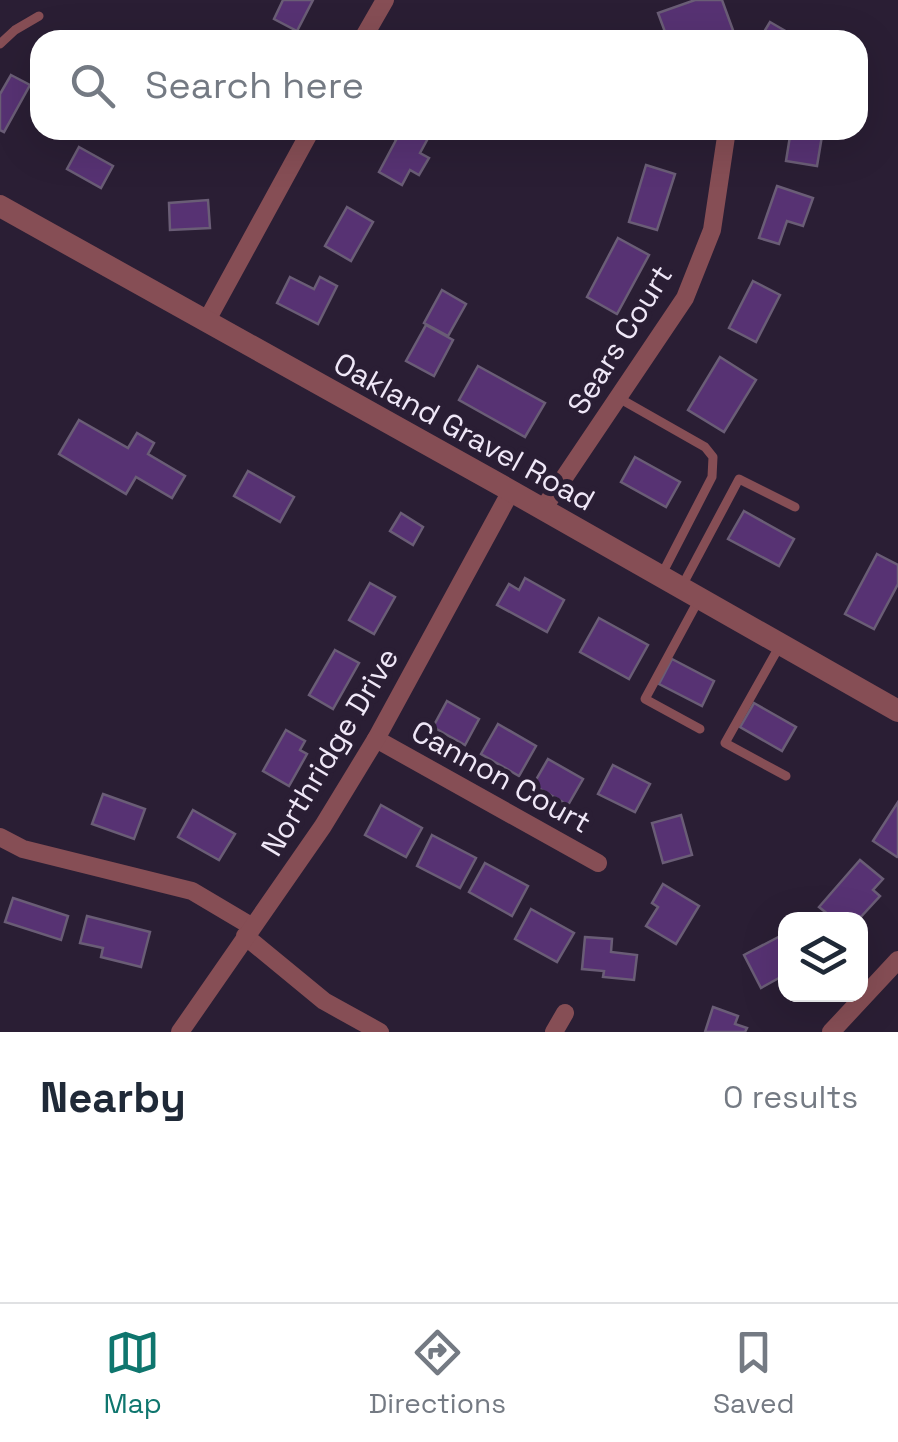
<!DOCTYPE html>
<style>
:root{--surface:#fff;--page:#f6f6f7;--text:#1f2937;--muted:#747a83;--line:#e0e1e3;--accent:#0f766e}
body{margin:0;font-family:"Space Grotesk",sans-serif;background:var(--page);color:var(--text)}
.controls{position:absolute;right:30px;bottom:30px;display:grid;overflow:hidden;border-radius:20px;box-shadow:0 10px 40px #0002}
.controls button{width:90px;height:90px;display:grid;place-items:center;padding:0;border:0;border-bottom:2px solid var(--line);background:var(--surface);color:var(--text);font:50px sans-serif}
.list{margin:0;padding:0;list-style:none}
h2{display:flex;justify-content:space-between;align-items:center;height:130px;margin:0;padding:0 40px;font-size:42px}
h2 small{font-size:32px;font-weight:400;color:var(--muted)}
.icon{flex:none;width:55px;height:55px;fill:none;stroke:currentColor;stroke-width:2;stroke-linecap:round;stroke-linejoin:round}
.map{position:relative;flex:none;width:898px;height:1032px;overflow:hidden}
.search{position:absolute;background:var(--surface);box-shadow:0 10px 40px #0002;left:30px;right:30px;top:30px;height:110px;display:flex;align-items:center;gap:25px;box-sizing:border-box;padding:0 35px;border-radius:30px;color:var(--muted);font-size:38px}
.sheet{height:270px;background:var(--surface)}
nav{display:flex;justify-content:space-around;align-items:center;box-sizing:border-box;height:140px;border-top:2px solid var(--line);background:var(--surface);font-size:28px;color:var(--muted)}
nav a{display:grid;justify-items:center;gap:5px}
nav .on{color:var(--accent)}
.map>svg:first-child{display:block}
.building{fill:#573273;stroke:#6a5d76;stroke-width:2.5}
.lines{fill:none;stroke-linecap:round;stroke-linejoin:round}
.service{stroke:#864e55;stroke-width:9}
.minor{stroke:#864e55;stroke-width:18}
.tertiary{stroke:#864e55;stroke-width:22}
.labels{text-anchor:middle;stroke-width:10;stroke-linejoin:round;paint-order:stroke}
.street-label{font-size:30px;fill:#efe7f7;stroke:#2a1e34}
</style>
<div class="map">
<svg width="898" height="1032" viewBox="0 0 898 1032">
<rect width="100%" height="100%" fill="#2a1e34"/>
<g class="building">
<path d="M283 0H313L297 31 274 19Z"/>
<path d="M695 0H722L734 33 713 40H668L658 13Z"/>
<path d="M770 22 801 40H759Z"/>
<path d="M11 75 30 85 4 132 0 130V94Z"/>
<path d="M390 130 432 131 420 153 429 158 419 175 410 170 402 185 379 172 396 140 387 135Z"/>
<path d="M791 130H823L817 166 786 161Z"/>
<path d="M79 147 113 166 101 188 67 169Z"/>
<path d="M646 165 675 174 657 230 629 222Z"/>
<path d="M777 186 813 198 803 226 787 221 779 244 759 238Z"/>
<path d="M208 200 210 228 170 230 169 203Z"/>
<path d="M347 207 373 222 351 261 325 246Z"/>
<path d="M618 238 649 255 617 314 587 297Z"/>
<path d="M290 277 314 289 320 277 337 286 318 324 277 303Z"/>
<path d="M753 281 780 295 756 342 729 328Z"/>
<path d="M442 290 466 304 448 336 424 323Z"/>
<path d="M426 325 453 340 434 376 406 361Z"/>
<path d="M720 357 756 380 724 432 688 410Z"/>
<path d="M478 366 545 403 525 437 459 400Z"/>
<path d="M79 420 128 448 137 433 154 443 148 454 185 476 172 498 136 477 126 494 59 454Z"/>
<path d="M635 457 680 482 666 507 621 482Z"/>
<path d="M248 471 294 497 280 522 234 496Z"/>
<path d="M744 511 794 539 779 566 728 539Z"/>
<path d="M401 513 423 527 413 545 390 531Z"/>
<path d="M877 554 898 565V584L874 629 845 614Z"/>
<path d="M525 578 564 600 547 632 497 605 509 584 519 590Z"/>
<path d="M370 583 395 597 374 634 349 620Z"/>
<path d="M599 618 648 645 629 679 580 652Z"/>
<path d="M335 650 359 663 333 709 309 695Z"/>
<path d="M672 659 714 681 702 706 659 684Z"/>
<path d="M447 701 479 719 465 745 433 727Z"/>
<path d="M754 703 796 727 782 751 740 727Z"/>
<path d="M498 724 536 746 519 776 481 754Z"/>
<path d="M286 730 305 741 300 750 307 754 289 786 263 771Z"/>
<path d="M548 759 583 779 568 805 533 785Z"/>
<path d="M613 765 650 784 635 812 598 794Z"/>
<path d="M103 794 145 809 134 839 92 824Z"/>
<path d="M898 802V856L897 857 873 841Z"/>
<path d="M381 805 422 828 406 857 365 835Z"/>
<path d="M193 810 235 834 219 860 178 837Z"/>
<path d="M681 815 692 855 663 863 652 823Z"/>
<path d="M432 835 476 858 460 888 417 866Z"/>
<path d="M860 860 883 879 873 890 880 896 859 919 851 914 847 919H834L819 907Z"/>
<path d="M485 863 528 886 512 916 469 892Z"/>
<path d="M663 884 699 906 676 944 646 926 658 907 652 903Z"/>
<path d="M13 898 68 916 61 940 5 922Z"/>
<path d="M531 909 574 933 557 962 515 939Z"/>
<path d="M87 916 150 932 141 967 101 957 103 948 80 943Z"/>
<path d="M786 933V974L761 988 744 955Z"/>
<path d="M585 937 612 939 611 952 637 955 634 980 603 977 604 971 582 969Z"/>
<path d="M713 1007 738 1016 735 1024 747 1028 745 1032H705Z"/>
</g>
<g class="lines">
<g class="service">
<path d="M0 44 15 30 39 16"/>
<path d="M617 397 705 447 713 457 712 477 662 574"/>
<path d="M682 586 739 479 795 507"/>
<path d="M698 601 645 699 700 729"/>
<path d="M779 647 725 743 786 776"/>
</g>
<g class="minor">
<path d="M362 40 385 0"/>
<path d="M206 322 311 130"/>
<path d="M543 509 685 298 712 230 727 130"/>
<path d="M376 739 598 863"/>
<path d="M0 837 23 849 192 891 251 926"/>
<path d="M245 936 324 1001 380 1032"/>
<path d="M180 1032 323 826 376 739 511 491"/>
<path d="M554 1032 565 1013"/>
<path d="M831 1032 898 960"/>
</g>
<path class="tertiary" d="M0 206 511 491 898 711"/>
</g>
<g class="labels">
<g class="street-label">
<text transform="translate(620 340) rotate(-58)" y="10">Sears Court</text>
<text transform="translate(464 432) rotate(29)" y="10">Oakland Gravel Road</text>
<text transform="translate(330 752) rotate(-59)" y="10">Northridge Drive</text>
<text transform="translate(501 777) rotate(29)" y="10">Cannon Court</text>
</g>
</g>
</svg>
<div class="controls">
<button><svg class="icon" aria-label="layers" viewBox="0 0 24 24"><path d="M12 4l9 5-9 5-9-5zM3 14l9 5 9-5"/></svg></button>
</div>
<div class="search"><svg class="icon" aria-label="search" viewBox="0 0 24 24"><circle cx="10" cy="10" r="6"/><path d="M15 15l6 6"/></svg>Search here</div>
</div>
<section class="sheet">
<h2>Nearby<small>0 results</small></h2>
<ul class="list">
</ul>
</section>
<nav>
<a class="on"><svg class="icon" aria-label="map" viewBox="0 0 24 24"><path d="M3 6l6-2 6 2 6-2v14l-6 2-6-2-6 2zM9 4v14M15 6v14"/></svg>Map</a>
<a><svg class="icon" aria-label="directions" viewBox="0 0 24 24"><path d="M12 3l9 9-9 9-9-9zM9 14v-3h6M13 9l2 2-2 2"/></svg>Directions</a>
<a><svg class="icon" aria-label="saved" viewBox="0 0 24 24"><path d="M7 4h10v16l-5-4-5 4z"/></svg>Saved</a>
</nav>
